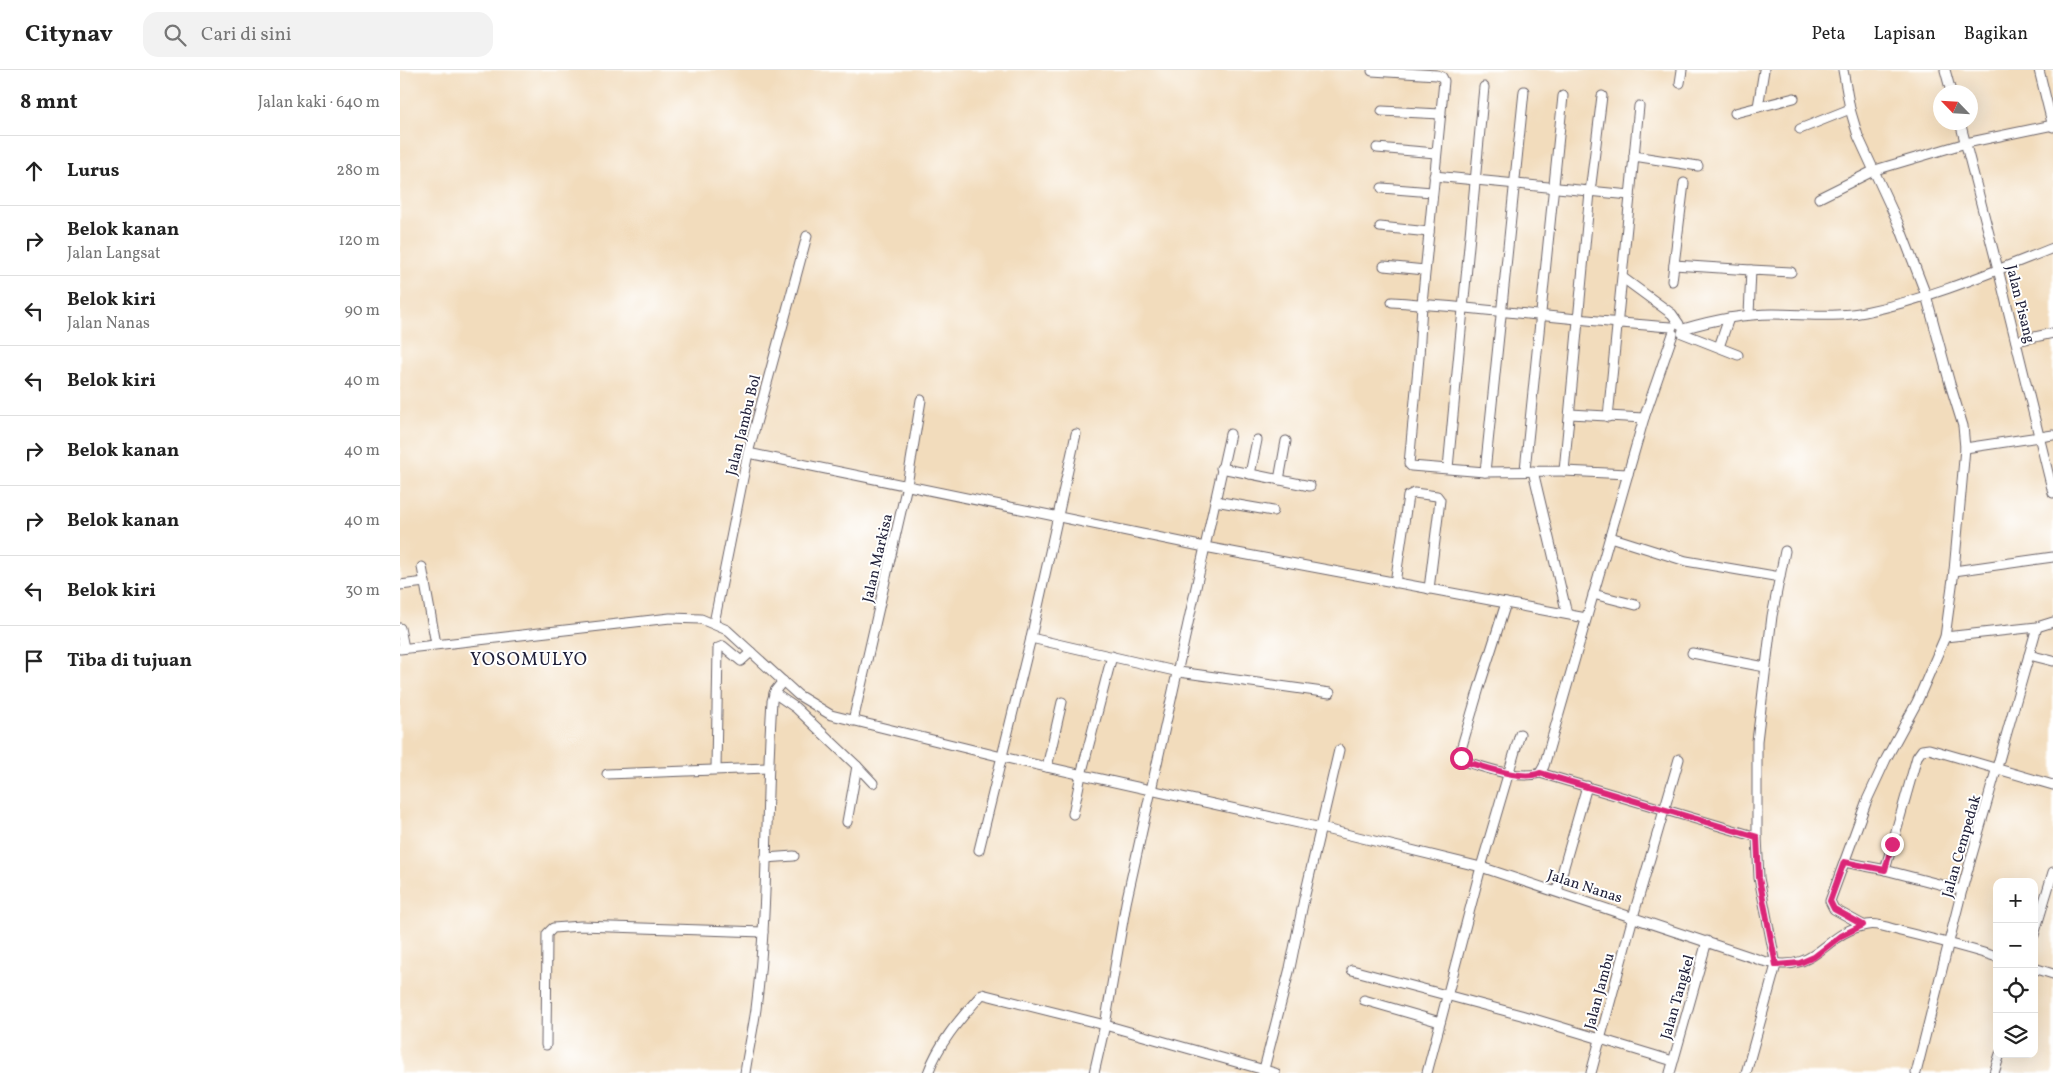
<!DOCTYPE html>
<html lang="id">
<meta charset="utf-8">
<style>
:root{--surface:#fff;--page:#f2f2f2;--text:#222;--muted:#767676;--line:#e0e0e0}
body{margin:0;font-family:Vollkorn,serif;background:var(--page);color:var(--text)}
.controls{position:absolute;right:15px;bottom:15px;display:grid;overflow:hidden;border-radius:10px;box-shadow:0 5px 20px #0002}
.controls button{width:45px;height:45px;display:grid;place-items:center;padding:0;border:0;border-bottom:1px solid var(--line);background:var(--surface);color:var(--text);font:25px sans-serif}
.compass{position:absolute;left:1533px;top:15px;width:45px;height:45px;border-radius:50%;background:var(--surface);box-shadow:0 5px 20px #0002;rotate:295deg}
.stop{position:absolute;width:15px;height:15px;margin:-11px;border:4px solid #db2777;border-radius:50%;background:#fff}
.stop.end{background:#db2777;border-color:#fff;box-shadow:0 1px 5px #0008}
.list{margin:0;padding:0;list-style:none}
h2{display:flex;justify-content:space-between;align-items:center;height:65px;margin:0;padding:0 20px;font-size:21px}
h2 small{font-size:16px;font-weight:400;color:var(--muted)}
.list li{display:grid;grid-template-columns:32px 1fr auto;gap:15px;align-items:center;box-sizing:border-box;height:70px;padding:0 20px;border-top:1px solid var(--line)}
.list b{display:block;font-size:19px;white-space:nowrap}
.list p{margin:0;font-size:16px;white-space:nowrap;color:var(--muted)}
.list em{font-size:16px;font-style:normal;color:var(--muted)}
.icon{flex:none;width:28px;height:28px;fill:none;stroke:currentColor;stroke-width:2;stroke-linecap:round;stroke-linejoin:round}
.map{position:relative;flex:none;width:1653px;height:1003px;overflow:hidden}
header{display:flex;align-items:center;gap:30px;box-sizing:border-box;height:70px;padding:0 25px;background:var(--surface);border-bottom:1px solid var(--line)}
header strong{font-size:24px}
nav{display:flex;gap:28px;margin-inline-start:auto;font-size:18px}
.search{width:350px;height:45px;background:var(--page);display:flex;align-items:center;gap:12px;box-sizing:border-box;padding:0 18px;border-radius:15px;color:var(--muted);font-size:19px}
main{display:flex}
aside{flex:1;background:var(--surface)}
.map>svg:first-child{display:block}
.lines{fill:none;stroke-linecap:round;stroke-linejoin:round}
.minor-casing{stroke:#6b6368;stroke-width:11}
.minor{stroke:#fff;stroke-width:9}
.route{stroke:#db2777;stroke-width:6}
.labels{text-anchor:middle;stroke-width:4;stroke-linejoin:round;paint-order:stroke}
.street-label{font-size:15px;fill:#22223b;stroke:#fff}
.quarter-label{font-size:18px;letter-spacing:1px;fill:#22223b;stroke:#fff}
</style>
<header>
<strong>Citynav</strong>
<div class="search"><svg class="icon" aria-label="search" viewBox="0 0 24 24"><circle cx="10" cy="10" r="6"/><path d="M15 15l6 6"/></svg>Cari di sini</div>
<nav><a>Peta</a><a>Lapisan</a><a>Bagikan</a></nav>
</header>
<main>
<aside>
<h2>8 mnt<small>Jalan kaki · 640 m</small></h2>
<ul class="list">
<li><svg class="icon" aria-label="ahead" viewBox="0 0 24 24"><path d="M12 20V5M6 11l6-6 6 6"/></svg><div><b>Lurus</b></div><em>280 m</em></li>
<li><svg class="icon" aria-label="right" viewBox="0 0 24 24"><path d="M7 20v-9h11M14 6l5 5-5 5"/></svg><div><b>Belok kanan</b><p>Jalan Langsat</p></div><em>120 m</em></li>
<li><svg class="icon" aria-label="left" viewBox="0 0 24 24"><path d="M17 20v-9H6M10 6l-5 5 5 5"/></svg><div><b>Belok kiri</b><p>Jalan Nanas</p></div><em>90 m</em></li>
<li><svg class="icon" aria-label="left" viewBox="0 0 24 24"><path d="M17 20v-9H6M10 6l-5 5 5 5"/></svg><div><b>Belok kiri</b></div><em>40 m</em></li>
<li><svg class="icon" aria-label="right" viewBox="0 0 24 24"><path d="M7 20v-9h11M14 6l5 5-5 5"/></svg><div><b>Belok kanan</b></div><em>40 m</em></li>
<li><svg class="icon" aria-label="right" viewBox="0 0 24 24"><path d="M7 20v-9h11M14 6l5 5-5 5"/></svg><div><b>Belok kanan</b></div><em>40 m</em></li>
<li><svg class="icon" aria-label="left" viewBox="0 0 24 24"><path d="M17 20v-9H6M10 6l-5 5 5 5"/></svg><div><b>Belok kiri</b></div><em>30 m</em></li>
<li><svg class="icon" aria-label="arrive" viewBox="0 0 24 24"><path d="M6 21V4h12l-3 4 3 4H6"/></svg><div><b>Tiba di tujuan</b></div></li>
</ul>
</aside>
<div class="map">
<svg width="1653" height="1003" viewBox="0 0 1653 1003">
<rect width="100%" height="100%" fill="#fff"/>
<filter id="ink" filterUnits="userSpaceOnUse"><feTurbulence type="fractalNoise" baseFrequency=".02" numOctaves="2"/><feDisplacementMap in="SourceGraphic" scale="10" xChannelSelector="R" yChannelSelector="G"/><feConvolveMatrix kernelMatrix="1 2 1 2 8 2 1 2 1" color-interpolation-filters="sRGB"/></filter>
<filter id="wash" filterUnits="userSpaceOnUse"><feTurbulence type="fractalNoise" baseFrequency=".0096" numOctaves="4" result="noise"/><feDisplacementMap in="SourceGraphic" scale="20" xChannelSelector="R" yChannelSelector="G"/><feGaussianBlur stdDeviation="1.12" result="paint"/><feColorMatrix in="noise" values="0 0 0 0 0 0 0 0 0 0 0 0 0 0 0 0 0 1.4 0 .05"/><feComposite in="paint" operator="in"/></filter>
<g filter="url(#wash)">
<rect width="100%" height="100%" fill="#f2dcbc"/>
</g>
<g filter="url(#ink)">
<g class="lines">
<g class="minor-casing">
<g id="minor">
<path d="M1443 0 1450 39 1458 66 1499 155 1526 225 1550 314 1563 356 1565 378 1554 501 1545 567 1517 632 1486 689 1467 730 1430 831 1434 839 1463 855"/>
<path d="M1545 0 1551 22"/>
<path d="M1639 0 1653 57"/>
<path d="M972 1 1037 5 1042 7 1044 11 1022 234 1019 287 1009 394 1011 396 1085 402 1164 401 1190 122 1202 26"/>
<path d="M1280 13 1282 0"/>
<path d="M1358 37 1364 0"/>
<path d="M982 41 1041 44"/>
<path d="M1335 43 1394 28"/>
<path d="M1560 52 1598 199 1653 423"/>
<path d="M1400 59 1450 39"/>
<path d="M977 78 1036 83"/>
<path d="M1234 86 1298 96"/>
<path d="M1034 106 1230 125"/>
<path d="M982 118 1032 122"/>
<path d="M1419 128 1475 100 1566 73 1653 55"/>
<path d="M980 157 1029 162"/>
<path d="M1274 195 1351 200"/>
<path d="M984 196 1025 200"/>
<path d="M1223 208 1272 244 1279 254"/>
<path d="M1272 211 1284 113"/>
<path d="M992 232C1086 238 1178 251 1272 257"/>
<path d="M1349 245 1351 200 1391 202"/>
<path d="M1283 259C1313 250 1342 244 1373 244 1404 244 1435 248 1465 242 1529 229 1592 202 1653 178"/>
<path d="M1282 263 1338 285"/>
<path d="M1616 271 1653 263"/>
<path d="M1319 277 1329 248"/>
<path d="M1170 344 1244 348"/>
<path d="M1208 347 1239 36"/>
<path d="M1565 378 1653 365"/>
<path d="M348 383 805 477 1186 548"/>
<path d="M821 398 910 416"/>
<path d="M1048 398 1084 17"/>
<path d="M1125 400 1163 26"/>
<path d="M1133 401 1167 544"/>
<path d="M1164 401 1228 404"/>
<path d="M1085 402 1124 21"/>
<path d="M850 404 857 370"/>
<path d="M879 410 886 371"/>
<path d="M815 431 873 441"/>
<path d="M1210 467 1286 491 1380 507"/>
<path d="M22 497 36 574"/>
<path d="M1554 501 1653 487"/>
<path d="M995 513 1008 426 1014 423 1037 426 1040 430 1029 519"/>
<path d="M0 515 25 512"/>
<path d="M1193 524 1236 535"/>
<path d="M1106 533 1079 618 1062 676 1061 688 1066 692C1088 698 1117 710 1140 703L1144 696 1244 348 1273 264"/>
<path d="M314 553 348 383 407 166"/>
<path d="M0 558 4 578"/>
<path d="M1545 567 1637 557 1653 552"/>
<path d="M631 568 779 602 930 623"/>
<path d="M0 579 270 548 301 549 327 560 398 625 431 645 602 687 921 758 1081 797 1363 891C1419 906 1422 862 1467 855 1477 853 1490 858 1500 861 1533 869 1565 877 1597 887"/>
<path d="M1292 583 1365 597"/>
<path d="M1629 585 1653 591"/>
<path d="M374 623 396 638 457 696 447 752"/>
<path d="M453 651 507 415 521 330"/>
<path d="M457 696 473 713"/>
<path d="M647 697 662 632"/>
<path d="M316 699 318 578 323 576 341 591 351 582"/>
<path d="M1140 703 1357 767"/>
<path d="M207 704 367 698"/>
<path d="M673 744 681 705 712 586"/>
<path d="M579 780 631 568 676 364"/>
<path d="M365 788 394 786"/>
<path d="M1444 792 1481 799 1562 820"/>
<path d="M1485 800 1517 687 1522 680 1529 679 1653 715"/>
<path d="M1157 821 1187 716"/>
<path d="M1634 865 1653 802"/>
<path d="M1634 898 1653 904"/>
<path d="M952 900 1121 945 1273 991"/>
<path d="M964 930 1040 952"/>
<path d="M146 975 147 864 153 858 181 856 363 862"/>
<path d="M345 1003C348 982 353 960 356 939 369 837 365 733 372 631L375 621 383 611"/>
<path d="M528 1003C539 972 561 948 582 924L705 955 875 1003"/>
<path d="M694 1003 705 955 726 833 830 364"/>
<path d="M863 1003 890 898 904 829 939 680"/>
<path d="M1027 1003 1081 797 1120 664"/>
<path d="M1191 1003 1233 847 1279 689"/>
<path d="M1270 1003 1307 871"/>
<path d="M1346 1003 1376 895 1359 808 1357 767V671L1372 546 1385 481"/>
<path d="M1516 1003 1562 820 1637 557"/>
<path d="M1594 1003 1600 984"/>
</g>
</g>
<use href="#minor" class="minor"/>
</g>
</g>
<g class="lines" filter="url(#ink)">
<path class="route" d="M1061 688 1066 692C1086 697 1122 711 1140 703L1357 767 1359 808 1376 895 1400 893 1414 887 1441 866 1463 855 1434 839 1430 831 1444 792 1485 800 1492 774"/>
</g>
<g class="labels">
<g class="street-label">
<text transform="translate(1621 234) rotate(76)" y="5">Jalan Pisang</text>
<text transform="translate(343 355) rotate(-76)" y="5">Jalan Jambu Bol</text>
<text transform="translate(477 488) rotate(-77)" y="5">Jalan Markisa</text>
<text transform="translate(1561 776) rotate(-74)" y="5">Jalan Cempedak</text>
<text transform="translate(1185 816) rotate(18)" y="5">Jalan Nanas</text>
<text transform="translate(1199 921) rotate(-75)" y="5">Jalan Jambu</text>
<text transform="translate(1277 927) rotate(-74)" y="5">Jalan Tangkel</text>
</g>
<g class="quarter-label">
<text x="129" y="595">YOSOMULYO</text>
</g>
</g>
</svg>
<div class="controls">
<button>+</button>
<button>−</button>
<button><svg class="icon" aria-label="locate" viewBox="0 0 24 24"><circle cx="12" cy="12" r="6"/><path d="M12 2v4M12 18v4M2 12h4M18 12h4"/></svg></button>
<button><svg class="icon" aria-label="layers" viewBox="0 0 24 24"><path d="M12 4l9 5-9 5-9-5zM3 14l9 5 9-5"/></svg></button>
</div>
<svg class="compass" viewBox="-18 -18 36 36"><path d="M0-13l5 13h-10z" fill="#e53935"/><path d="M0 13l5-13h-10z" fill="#767676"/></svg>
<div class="stop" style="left:1061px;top:688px"></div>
<div class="stop end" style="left:1492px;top:774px"></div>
</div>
</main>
